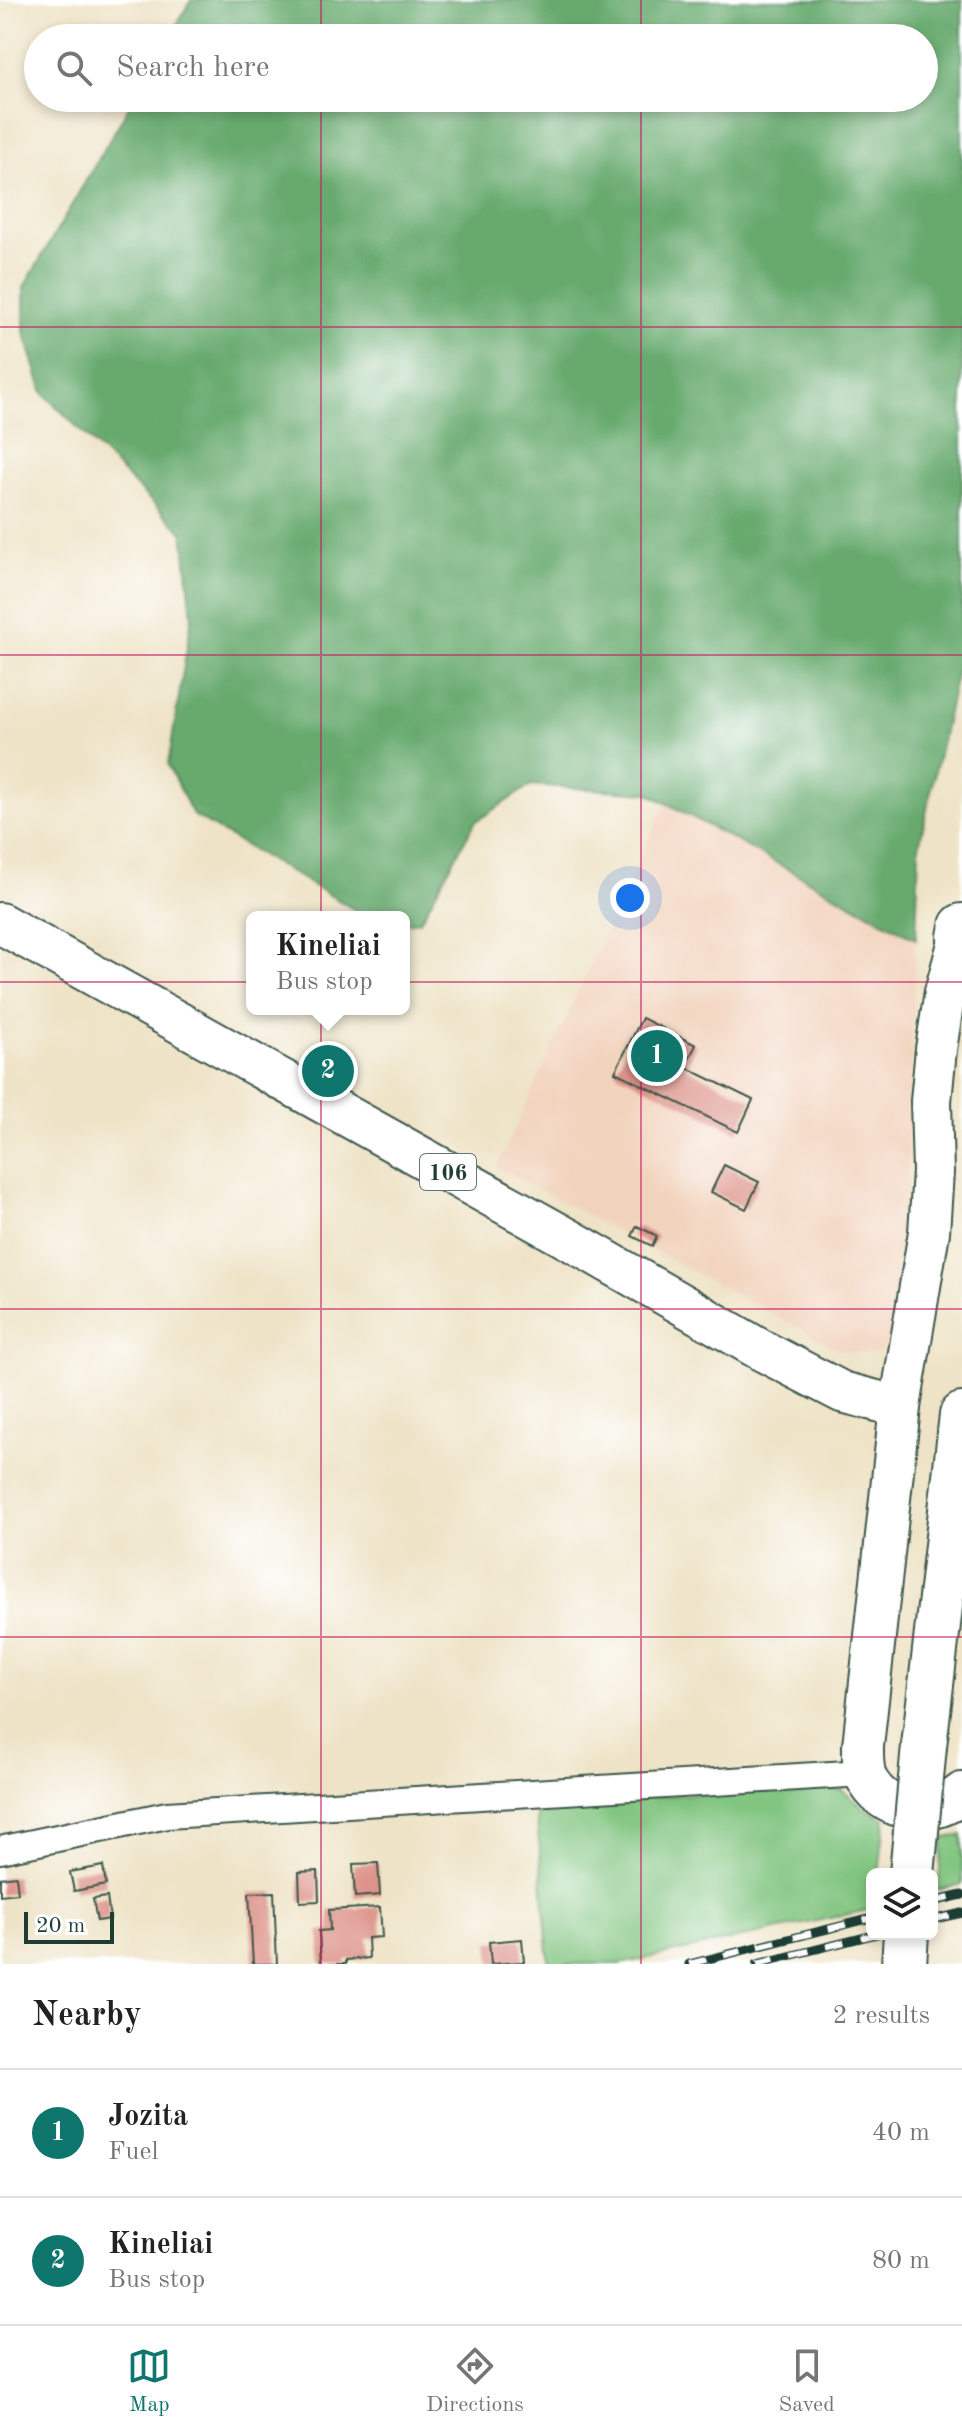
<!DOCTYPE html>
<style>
:root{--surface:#fff;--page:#f2f2f2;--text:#222;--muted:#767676;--line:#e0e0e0;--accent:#0f766e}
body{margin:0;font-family:"Old Standard TT",serif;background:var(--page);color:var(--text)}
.controls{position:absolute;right:24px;bottom:24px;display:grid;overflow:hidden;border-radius:12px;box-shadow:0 4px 12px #0003}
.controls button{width:72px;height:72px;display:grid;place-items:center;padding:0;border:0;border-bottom:2px solid var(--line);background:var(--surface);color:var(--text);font:40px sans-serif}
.scale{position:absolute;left:24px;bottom:20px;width:90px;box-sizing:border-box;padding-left:8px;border:4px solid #1f3d34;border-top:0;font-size:22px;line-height:28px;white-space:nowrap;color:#1f3d34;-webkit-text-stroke:6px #fff;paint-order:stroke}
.you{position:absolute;left:630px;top:898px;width:28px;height:28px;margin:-20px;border:6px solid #fff;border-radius:50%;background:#1a73e8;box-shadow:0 0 0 12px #1a73e833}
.badge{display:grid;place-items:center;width:52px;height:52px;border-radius:50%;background:var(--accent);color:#fff;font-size:26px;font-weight:700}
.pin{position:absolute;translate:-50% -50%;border:4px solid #fff;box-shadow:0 2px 8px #0006}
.popup{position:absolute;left:246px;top:911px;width:164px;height:104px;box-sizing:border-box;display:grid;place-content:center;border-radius:12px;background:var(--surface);filter:drop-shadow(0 2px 6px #0005);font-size:26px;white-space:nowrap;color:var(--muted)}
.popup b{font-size:30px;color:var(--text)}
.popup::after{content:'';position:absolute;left:50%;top:100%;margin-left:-16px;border:16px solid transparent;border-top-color:var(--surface)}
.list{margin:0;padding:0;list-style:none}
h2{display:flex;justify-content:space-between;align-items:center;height:104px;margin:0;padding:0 32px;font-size:34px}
h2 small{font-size:26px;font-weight:400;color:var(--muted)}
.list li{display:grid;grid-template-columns:52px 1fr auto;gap:24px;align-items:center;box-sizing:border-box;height:128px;padding:0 32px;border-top:2px solid var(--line)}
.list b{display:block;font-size:30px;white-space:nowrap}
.list p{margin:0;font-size:26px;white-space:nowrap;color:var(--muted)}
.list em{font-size:26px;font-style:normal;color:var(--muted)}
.icon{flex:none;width:44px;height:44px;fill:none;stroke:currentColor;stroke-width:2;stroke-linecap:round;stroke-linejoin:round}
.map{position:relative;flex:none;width:962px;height:1964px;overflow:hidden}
.search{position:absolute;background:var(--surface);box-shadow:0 4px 12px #0003;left:24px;right:24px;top:24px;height:88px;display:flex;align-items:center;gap:20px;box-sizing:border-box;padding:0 28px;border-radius:44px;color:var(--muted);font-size:30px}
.sheet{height:360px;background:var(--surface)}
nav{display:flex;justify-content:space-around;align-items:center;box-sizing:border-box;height:112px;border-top:2px solid var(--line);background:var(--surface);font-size:22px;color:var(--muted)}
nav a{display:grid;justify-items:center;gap:4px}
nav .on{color:var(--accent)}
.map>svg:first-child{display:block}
.built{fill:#f2d4be}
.green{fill:#81c580;stroke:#50815a;stroke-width:2}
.forest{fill:#68aa6e;stroke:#447451;stroke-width:2}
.building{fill:#dd9389}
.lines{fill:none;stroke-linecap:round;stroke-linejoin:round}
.street-casing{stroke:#3e564a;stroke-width:30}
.primary-casing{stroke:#3e564a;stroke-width:44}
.highway-casing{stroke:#3e564a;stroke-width:48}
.street{stroke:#fff;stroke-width:26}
.primary{stroke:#fff;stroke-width:40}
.highway{stroke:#fff;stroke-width:44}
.rail-casing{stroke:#1f3d34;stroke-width:9}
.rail{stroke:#fff;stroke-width:6;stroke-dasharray:18;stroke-linecap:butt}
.highway-bridge-casing{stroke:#3e564a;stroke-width:48;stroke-linecap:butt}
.highway-bridge{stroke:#fff;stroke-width:44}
.grid{fill:none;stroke:#c2185b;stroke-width:2;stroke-opacity:0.55}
.labels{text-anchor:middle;stroke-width:7;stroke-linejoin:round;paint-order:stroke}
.shield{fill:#fff;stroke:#627771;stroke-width:2}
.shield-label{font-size:22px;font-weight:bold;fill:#1f3d34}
</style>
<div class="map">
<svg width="962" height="1964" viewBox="0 0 962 1964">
<rect width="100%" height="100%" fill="#fff"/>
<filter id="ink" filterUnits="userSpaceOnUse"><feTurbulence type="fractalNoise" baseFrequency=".0125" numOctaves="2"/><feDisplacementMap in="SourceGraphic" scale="16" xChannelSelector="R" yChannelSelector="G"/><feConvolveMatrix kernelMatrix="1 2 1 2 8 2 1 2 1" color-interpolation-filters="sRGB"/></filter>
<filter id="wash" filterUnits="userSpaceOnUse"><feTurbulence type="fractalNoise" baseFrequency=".006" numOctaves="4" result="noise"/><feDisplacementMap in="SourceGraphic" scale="32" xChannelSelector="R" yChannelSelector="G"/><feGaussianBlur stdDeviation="1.8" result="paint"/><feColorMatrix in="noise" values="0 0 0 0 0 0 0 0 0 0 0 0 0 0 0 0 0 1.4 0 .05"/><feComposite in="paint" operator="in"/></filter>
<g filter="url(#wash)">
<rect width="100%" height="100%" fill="#eee3c6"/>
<path class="built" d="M665 804 916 939 907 1184 892 1321 887 1345 876 1353 839 1350 497 1167Z"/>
<g class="green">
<path d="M782 1788 842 1790 867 1810 885 1819 879 1874H872V1909L620 1964H549L536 1805Z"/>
<path d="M962 1835V1884L938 1890 943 1838Z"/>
</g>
<path class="forest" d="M191 0H962V648L919 846 916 939 648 793 531 785 475 822 420 921 404 923V917H367L193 815 168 765 192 616 183 533 43 393 24 331V287L134 98H924V38H169Z"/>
<g id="blocks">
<g class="building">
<path d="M642 1018 696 1045 685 1067 753 1100 738 1132 615 1072Z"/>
<path d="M724 1165 759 1182 746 1209 711 1192Z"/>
<path d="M637 1226 657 1236 652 1246 632 1236Z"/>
<path d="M378 1863 380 1895 355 1897 353 1864Z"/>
<path d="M103 1866 106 1885 74 1891 70 1872Z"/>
<path d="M318 1871 319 1901 300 1902 299 1872Z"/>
<path d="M16 1876 18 1893 0 1895V1878Z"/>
<path d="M274 1892 277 1964H253L249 1893Z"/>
<path d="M107 1897 110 1919 97 1921 93 1899Z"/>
<path d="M380 1907 382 1937 368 1938 369 1958 346 1960V1964H321L319 1931 330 1930 329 1910Z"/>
<path d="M522 1939 524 1962 491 1964 489 1942Z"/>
</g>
</g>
</g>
<g filter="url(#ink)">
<use href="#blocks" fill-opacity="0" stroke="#3e564a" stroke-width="2"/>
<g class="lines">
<g class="street-casing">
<path id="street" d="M0 1850 167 1815 864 1773"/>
</g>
<g class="primary-casing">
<g id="primary">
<path d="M0 923 572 1241 761 1350 842 1392 900 1407"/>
<path d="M960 937 945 992 936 1049 931 1101 933 1172 929 1232 900 1407 863 1746C863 1758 862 1772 869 1783 889 1815 935 1818 962 1793"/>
</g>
</g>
<g class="highway-casing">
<g id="highway">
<path d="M962 926 960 937 962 957"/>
<path d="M924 1746 962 1415"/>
<path d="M904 1964 906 1934"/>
</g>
</g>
<use href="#street" class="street"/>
<use href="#primary" class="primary"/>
<use href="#highway" class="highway"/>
<g class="rail-casing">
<g id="rail">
<path d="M932 1902 962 1895"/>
<path d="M932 1920 962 1913"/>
<path d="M689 1964 872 1918"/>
<path d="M757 1964 877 1934"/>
</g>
</g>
<use href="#rail" class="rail"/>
<g class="highway-bridge-casing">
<path id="highway-bridge" d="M912 1874 924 1746"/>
</g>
<use href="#highway-bridge" class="highway-bridge"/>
</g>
</g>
<path class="grid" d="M321 0V38M641 0V38M321 98V1964M641 98V1964M0 327H962M0 655H962M0 982H962M0 1309H962M0 1637H962"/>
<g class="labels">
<rect class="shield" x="420" y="1154" width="56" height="36" rx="6"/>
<g class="shield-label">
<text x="448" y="1180">106</text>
</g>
</g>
</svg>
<div class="controls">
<button><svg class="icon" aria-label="layers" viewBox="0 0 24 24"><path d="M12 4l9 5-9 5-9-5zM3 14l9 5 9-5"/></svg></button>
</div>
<div class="scale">20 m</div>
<div class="you"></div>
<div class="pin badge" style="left:657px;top:1056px">1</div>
<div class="pin badge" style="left:328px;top:1071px">2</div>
<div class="popup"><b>Kineliai</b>Bus stop</div>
<div class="search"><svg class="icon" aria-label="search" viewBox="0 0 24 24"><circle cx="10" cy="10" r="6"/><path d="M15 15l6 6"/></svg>Search here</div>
</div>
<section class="sheet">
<h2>Nearby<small>2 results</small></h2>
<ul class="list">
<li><span class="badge">1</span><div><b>Jozita</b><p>Fuel</p></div><em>40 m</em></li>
<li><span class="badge">2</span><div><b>Kineliai</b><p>Bus stop</p></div><em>80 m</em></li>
</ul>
</section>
<nav>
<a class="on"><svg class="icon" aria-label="map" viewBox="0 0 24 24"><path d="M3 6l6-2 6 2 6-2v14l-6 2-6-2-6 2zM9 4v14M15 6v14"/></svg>Map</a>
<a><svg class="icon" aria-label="directions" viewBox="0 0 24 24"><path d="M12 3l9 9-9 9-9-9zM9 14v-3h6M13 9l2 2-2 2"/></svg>Directions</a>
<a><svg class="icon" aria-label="saved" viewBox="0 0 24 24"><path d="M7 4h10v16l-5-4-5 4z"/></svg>Saved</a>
</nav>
